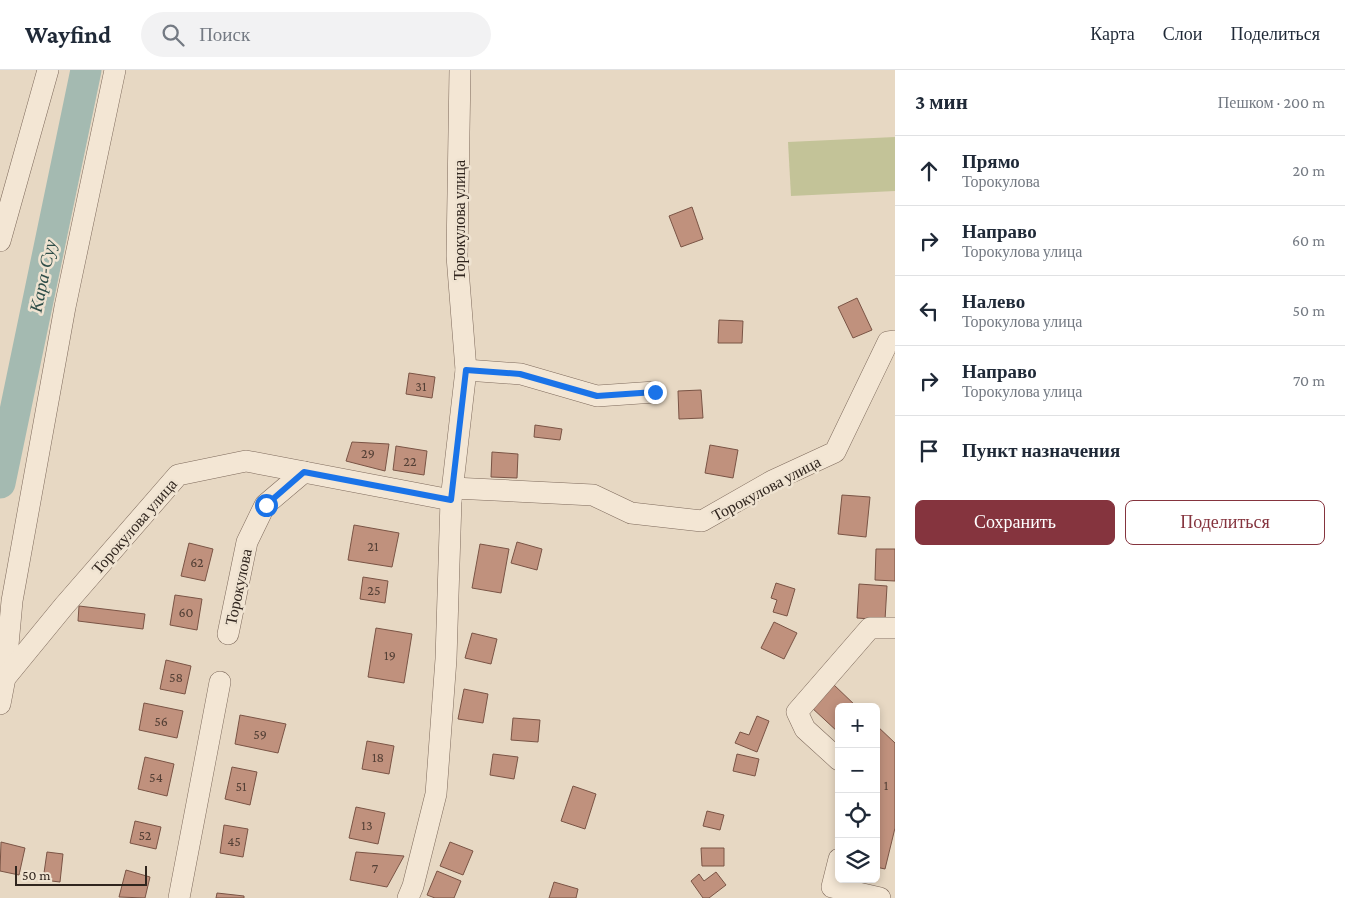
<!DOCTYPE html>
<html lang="ru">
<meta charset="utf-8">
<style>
:root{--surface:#fff;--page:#f2f2f3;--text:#1f2937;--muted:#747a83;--line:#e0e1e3;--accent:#85343e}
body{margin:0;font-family:"Crimson Pro",serif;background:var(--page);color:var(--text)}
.controls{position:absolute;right:15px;bottom:15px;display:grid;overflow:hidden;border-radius:8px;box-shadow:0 2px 8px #0003}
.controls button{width:45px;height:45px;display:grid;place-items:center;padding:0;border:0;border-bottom:1px solid var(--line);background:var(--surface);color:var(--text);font:25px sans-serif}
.scale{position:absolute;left:15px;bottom:12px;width:132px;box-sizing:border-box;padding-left:5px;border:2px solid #30251e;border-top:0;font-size:14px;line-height:18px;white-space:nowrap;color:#30251e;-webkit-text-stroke:4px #efe3d1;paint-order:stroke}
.stop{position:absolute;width:15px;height:15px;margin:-11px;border:4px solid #1a73e8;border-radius:50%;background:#fff}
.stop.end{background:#1a73e8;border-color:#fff;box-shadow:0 1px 5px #0008}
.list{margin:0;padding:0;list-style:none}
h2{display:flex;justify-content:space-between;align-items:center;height:65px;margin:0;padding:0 20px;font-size:21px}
h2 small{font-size:16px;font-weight:400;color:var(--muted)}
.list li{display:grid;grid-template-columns:32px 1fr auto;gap:15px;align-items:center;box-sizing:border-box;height:70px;padding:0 20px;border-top:1px solid var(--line)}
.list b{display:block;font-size:19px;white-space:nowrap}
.list p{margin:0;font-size:16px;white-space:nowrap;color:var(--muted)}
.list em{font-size:16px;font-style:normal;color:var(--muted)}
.actions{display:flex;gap:10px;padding:15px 20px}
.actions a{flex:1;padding:11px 0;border:1px solid var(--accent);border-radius:8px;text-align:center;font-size:18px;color:var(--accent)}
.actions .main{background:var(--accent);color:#fff}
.icon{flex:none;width:28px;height:28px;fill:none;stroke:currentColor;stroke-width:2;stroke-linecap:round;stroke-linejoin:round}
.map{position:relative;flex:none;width:895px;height:828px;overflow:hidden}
header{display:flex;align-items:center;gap:30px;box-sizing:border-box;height:70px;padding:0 25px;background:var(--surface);border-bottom:1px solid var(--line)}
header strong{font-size:24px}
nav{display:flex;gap:28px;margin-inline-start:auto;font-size:18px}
.search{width:350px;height:45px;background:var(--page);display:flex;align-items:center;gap:12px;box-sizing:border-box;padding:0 18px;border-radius:28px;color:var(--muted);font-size:19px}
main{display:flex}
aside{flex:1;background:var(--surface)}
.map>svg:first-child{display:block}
.green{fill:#c3c398}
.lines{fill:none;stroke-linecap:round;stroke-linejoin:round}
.river{stroke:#a4bab1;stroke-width:31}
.building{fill:#c0917d;stroke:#7a5445}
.minor-casing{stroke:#7e6a5c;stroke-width:22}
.minor{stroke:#f3e6d4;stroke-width:21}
.route{stroke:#1a73e8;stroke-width:6}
.labels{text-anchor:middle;stroke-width:5;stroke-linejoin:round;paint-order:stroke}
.number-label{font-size:14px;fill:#544036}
.street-label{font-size:16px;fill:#30251e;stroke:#efe3d1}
.water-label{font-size:18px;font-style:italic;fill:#2f4e49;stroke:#efe3d1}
</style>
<header>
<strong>Wayfind</strong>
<div class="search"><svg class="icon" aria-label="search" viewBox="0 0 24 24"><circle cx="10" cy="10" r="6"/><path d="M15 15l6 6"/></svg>Поиск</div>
<nav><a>Карта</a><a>Слои</a><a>Поделиться</a></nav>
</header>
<main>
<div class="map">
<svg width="895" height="828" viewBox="0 0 895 828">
<rect width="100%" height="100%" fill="#e7d8c3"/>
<path class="green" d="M895 67V121L791 126 788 72Z"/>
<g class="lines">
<path class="river" d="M0 413 86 0"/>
</g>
<g class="building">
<path d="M692 137 703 169 681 177 669 146Z"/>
<path d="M857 228 872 260 853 268 838 237Z"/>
<path d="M719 250 743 251 742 273H718Z"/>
<path d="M409 303 435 307 432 328 406 324Z"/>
<path d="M701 320 703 348 679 349 678 321Z"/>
<path d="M535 355 562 359 560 370 534 367Z"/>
<path d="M352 372 389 374 385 401 346 391Z"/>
<path d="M710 375 738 380 733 408 705 403Z"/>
<path d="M396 376 427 381 424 405 393 400Z"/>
<path d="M492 382 518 384 517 408 491 407Z"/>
<path d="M842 425 870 427 866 467 838 464Z"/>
<path d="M354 455 399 463 392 497 348 490Z"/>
<path d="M517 472 542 479 537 500 511 493Z"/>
<path d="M189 473 213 479 205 511 181 506Z"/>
<path d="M480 474 509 479 501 523 472 518Z"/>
<path d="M876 479H895V511L875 510Z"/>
<path d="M363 507 388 511 385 533 360 529Z"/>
<path d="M776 513 795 519 787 546 773 542 777 530 771 528Z"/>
<path d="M859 514 887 516 885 550 857 548Z"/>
<path d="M175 525 202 529 197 560 170 555Z"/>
<path d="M79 536 145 544 143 559 78 551Z"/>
<path d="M774 552 797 563 784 589 761 578Z"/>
<path d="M376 558 412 564 404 613 368 607Z"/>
<path d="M472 563 497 569 491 594 465 588Z"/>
<path d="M166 590 191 596 185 624 160 619Z"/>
<path d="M833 614 857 637H839V663L811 637Z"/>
<path d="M464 619 488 624 483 653 458 649Z"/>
<path d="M144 633 183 641 177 668 139 660Z"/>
<path d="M240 645 286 654 278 683 235 674Z"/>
<path d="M757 646 769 651 757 682 735 673 740 662 749 665Z"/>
<path d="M513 648 540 650 538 672 511 670Z"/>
<path d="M876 655 895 673V758L885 799 876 797Z"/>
<path d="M367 671 394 676 389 704 362 699Z"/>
<path d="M493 684 518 687 514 709 490 705Z"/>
<path d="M737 684 759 689 755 706 733 701Z"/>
<path d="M145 687 174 694 167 726 138 719Z"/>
<path d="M232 697 257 702 250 735 225 729Z"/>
<path d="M573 716 596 724 585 759 561 751Z"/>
<path d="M356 737 385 743 378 774 349 768Z"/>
<path d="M707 741 724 745 720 760 703 756Z"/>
<path d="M135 751 161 757 156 779 130 773Z"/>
<path d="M224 755 248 759 243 787 220 783Z"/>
<path d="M1 772 25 778 19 805 0 801Z"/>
<path d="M450 772 473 781 463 805 440 796Z"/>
<path d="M701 778H724V796H702Z"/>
<path d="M47 782 63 784 60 812 43 810Z"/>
<path d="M356 782 404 786 387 817 350 810Z"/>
<path d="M126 800 150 807 145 828 119 827Z"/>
<path d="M437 801 461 811 454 828H435L427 825Z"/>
<path d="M716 802 726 815 709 828H703L691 811 699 804 704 811Z"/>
<path d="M554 812 578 819 576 828H549Z"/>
<path d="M217 823 244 826V828H216Z"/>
</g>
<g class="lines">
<g class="minor-casing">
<g id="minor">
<path d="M0 171 48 0"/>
<path d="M466 300 521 304 597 326 655 322"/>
<path d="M453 418 593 425 631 443 702 451 772 411 835 382 888 272 895 271"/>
<path d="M228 564 247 472 265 435 304 402"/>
<path d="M5 608 12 531 65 237 115 0"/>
<path d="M0 634 5 608 64 536 178 405 246 391 451 430"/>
<path d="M839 690 805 659 797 642 870 558H895"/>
<path d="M839 789 832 817 880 828"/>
<path d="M179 828 220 612"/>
<path d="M408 828 413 816 436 724 446 589 451 430 466 300 457 186 460 0"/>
</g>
</g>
<use href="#minor" class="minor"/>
</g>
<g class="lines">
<path class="route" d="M266 435 304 402 451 430 466 300 520 304 597 326 655 322"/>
</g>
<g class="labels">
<g class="number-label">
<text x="421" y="321">31</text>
<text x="368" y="388">29</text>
<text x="410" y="396">22</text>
<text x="373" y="481">21</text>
<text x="197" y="497">62</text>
<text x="374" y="525">25</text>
<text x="186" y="547">60</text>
<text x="390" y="590">19</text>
<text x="176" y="612">58</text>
<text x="161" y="656">56</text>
<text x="260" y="669">59</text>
<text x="378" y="692">18</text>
<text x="156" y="712">54</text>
<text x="886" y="720">1</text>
<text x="241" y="721">51</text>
<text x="367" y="760">13</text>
<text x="145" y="770">52</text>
<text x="234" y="776">45</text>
<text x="375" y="803">7</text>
</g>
<g class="street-label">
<text transform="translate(459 150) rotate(-90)" y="6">Торокулова улица</text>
<text transform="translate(766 418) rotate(-28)" y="6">Торокулова улица</text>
<text transform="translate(134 456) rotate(-49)" y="6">Торокулова улица</text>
<text transform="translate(238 517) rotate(-78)" y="6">Торокулова</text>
</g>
<g class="water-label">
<text transform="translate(43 206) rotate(-78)" y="6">Кара-Суу</text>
</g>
</g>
</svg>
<div class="controls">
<button>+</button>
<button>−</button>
<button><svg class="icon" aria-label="locate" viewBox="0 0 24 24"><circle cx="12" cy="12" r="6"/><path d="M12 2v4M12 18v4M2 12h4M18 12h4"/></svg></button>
<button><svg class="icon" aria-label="layers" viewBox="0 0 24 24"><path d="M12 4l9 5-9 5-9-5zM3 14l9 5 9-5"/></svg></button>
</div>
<div class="scale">50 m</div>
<div class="stop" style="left:266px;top:435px"></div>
<div class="stop end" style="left:655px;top:322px"></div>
</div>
<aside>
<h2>3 мин<small>Пешком · 200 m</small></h2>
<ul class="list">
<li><svg class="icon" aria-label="ahead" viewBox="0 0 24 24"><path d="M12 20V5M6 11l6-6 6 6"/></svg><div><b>Прямо</b><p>Торокулова</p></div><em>20 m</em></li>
<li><svg class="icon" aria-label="right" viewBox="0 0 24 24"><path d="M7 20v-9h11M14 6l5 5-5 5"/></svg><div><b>Направо</b><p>Торокулова улица</p></div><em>60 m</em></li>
<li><svg class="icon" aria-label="left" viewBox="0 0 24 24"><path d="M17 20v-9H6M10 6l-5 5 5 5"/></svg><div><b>Налево</b><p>Торокулова улица</p></div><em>50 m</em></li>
<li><svg class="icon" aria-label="right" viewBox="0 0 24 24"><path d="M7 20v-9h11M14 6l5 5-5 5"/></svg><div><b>Направо</b><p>Торокулова улица</p></div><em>70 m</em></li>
<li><svg class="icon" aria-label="arrive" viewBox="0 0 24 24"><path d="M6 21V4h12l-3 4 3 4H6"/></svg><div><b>Пункт назначения</b></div></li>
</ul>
<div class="actions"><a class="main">Сохранить</a><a>Поделиться</a></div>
</aside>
</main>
